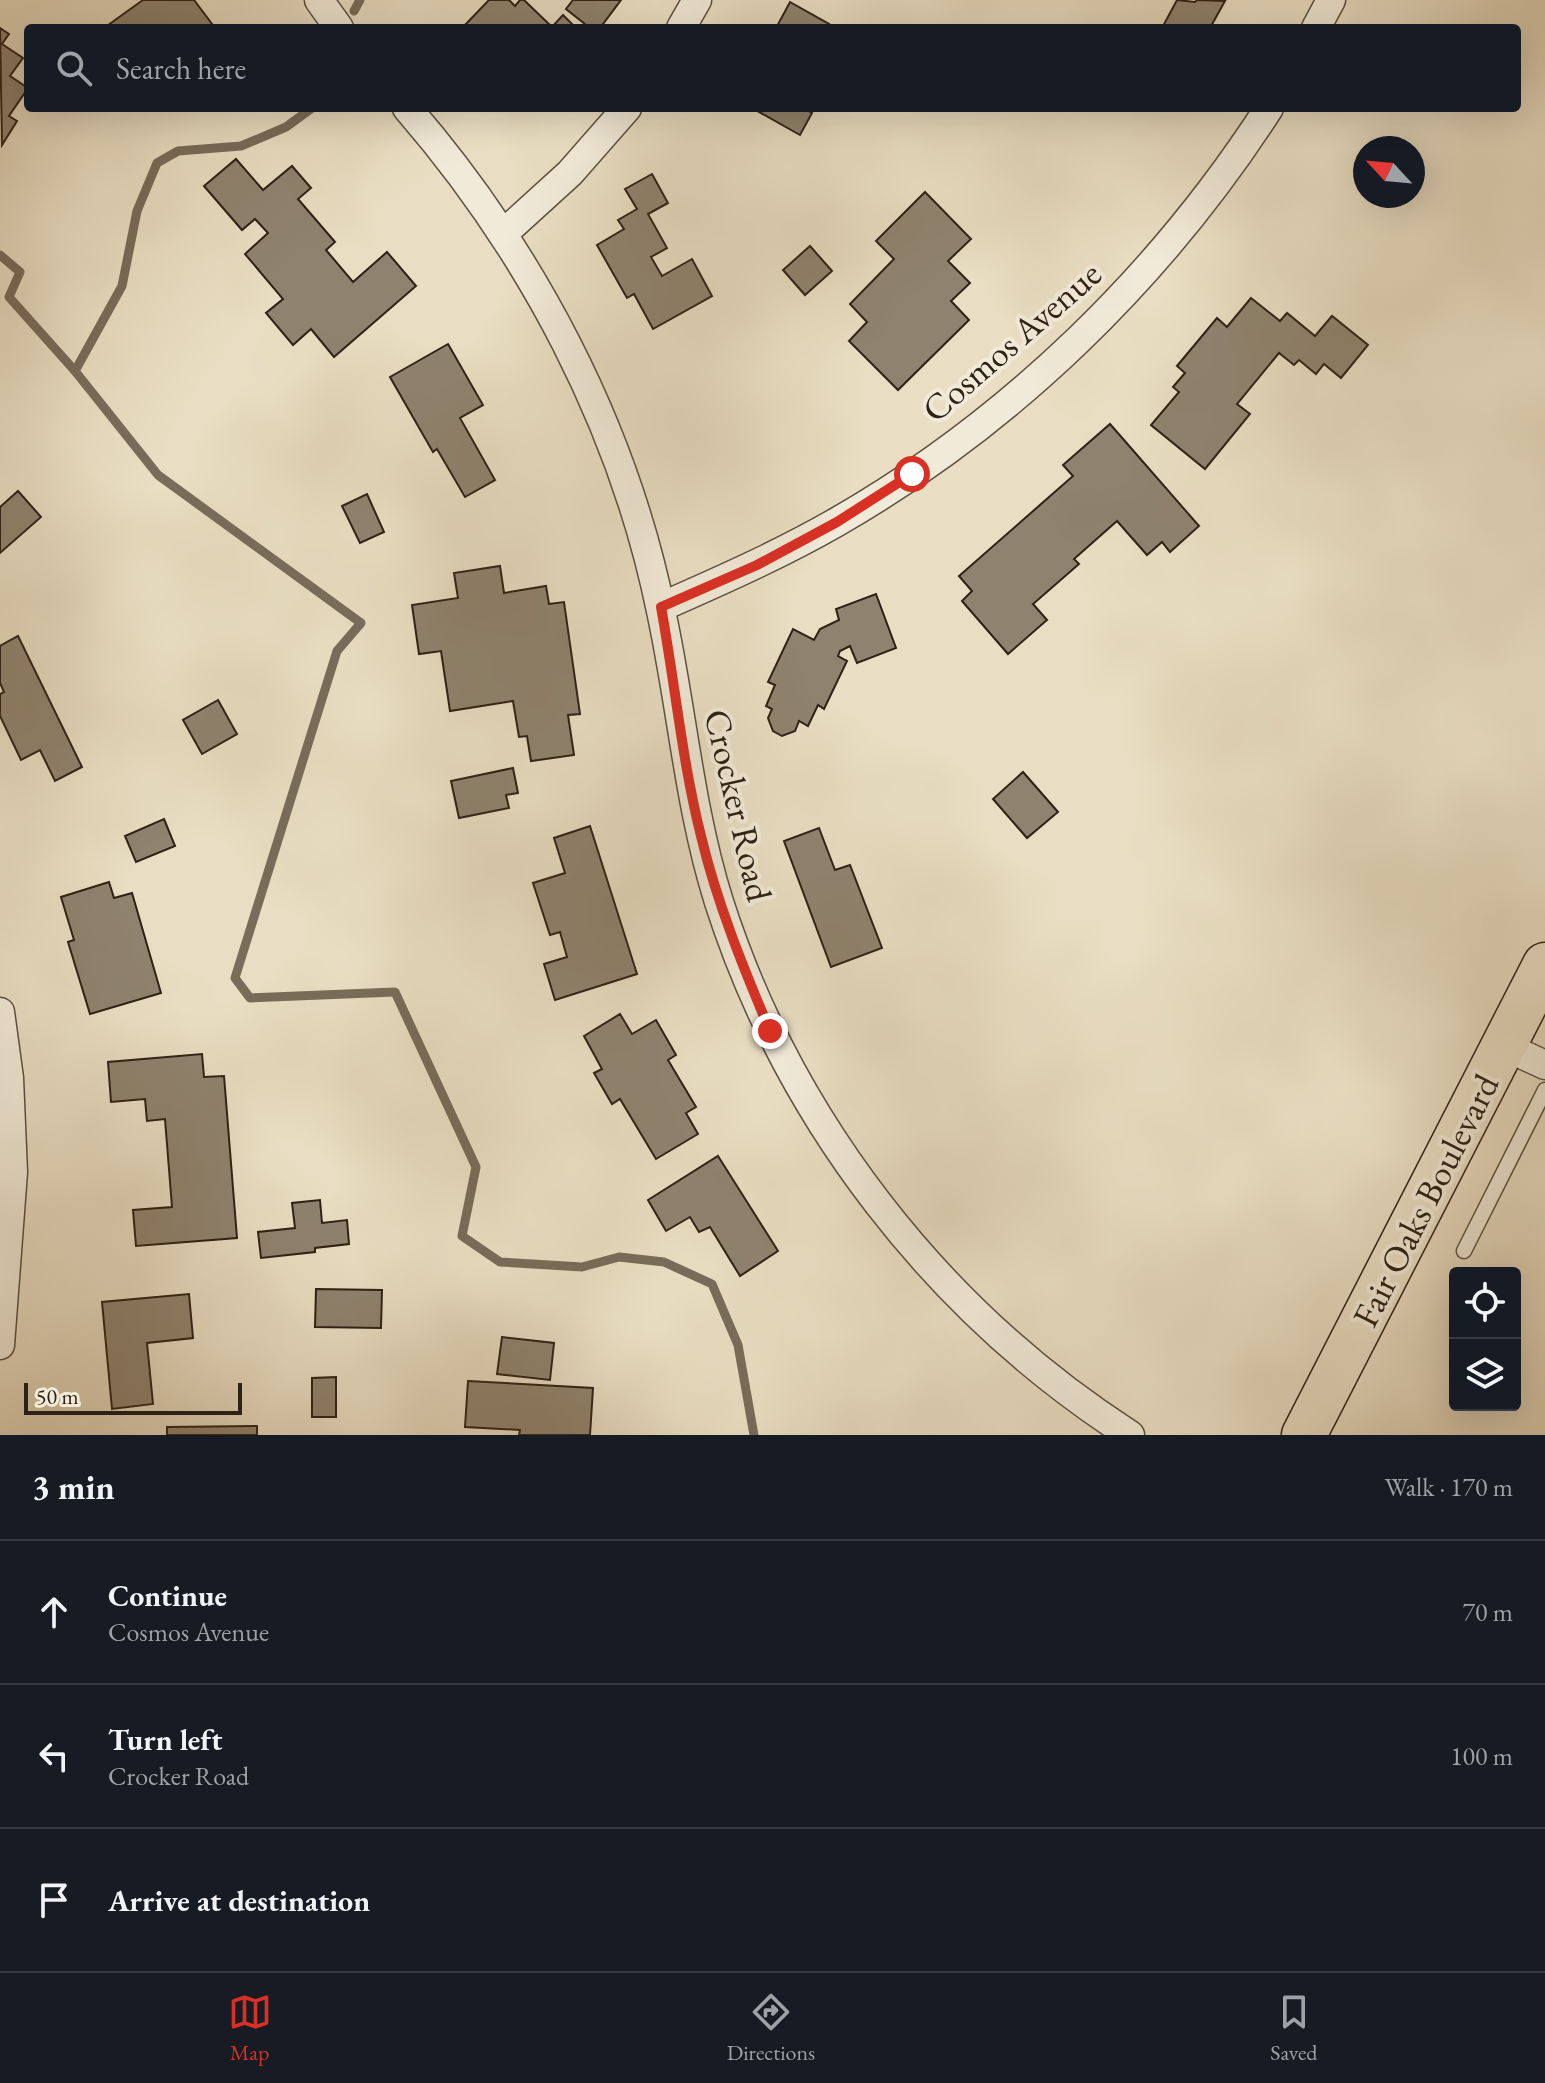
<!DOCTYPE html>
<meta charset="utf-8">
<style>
:root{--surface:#171b24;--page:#242831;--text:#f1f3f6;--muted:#9ea1a6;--line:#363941;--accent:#d93025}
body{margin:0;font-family:"EB Garamond",serif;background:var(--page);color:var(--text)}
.controls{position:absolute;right:24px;bottom:24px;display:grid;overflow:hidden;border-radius:8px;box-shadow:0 8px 32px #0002}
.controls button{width:72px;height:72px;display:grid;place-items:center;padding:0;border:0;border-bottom:2px solid var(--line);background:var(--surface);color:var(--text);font:40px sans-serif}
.compass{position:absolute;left:1353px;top:136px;width:72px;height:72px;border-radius:50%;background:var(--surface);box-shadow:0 8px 32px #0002;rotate:296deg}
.scale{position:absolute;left:24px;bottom:20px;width:218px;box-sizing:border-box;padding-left:8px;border:4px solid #2e2115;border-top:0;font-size:22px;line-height:28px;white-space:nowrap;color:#2e2115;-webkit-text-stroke:6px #f1ead8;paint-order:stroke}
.stop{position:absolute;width:24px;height:24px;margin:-18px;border:6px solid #d93025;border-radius:50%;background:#fff}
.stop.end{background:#d93025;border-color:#fff;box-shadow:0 2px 8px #0008}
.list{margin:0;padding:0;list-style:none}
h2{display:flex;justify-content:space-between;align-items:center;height:104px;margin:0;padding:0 32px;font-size:34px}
h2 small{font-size:26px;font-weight:400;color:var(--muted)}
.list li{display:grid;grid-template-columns:52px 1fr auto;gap:24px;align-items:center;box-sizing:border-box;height:144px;padding:0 32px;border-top:2px solid var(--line)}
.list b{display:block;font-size:30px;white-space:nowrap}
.list p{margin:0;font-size:26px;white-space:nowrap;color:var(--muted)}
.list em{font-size:26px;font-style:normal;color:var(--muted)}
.icon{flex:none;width:44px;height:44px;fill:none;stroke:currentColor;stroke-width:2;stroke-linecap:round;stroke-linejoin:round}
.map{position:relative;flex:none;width:1545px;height:1435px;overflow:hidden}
.search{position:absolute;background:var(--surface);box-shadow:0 8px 32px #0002;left:24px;right:24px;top:24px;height:88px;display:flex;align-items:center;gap:20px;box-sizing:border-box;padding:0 28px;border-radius:8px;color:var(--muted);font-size:30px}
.sheet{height:536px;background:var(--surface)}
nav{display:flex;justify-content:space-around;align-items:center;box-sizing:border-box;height:112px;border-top:2px solid var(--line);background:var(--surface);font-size:22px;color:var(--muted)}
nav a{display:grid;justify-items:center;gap:4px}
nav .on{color:var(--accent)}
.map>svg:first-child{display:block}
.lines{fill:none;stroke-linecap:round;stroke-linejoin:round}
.stream{stroke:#786c5a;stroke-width:9}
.building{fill:#8f836f;stroke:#2e2115;stroke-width:2}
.lane-casing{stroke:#5d5040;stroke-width:17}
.street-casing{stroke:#5d5040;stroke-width:31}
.primary-casing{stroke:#2e2115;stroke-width:47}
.lane{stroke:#f1ead8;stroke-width:14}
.street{stroke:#f1ead8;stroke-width:28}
.primary{stroke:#e9dec3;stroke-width:44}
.route{stroke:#d93025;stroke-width:10}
.labels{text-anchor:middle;stroke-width:8;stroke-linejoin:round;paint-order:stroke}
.street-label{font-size:36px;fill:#2e2115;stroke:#f1ead8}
</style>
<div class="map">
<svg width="1545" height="1435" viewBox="0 0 1545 1435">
<rect width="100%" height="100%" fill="#e9dec3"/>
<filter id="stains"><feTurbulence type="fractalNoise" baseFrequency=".0025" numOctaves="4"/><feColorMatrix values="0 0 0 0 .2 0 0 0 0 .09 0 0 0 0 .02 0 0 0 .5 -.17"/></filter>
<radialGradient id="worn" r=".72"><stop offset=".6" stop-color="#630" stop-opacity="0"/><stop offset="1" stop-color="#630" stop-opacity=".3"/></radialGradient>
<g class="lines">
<g class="stream">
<path d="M354 11 360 0"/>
<path d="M0 255 20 272 9 297 75 371 158 475 361 623 337 651 235 978 250 998 395 992 476 1167 462 1236 500 1262 582 1267 619 1257 664 1262 712 1284 738 1345 754 1435"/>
<path d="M75 371 122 286 137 211 157 163 178 151 241 146 286 127 312 108"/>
</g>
</g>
<g class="building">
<path d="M143 0H194L215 28H104Z"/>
<path d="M489 0H509L515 6 520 0H524L552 27 563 15 576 28H462Z"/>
<path d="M573 0H621L600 28H590L566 9Z"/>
<path d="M1177 0 1195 2 1197 0 1225 1 1210 28H1162Z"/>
<path d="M790 2 829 24 827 28H776Z"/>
<path d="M0 28 9 34 2 44 23 58 10 76 28 88 9 116 17 121 2 145Z"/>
<path d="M752 108H803L812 113 800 135Z"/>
<path d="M236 159 263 190 292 166 311 188 298 199 335 242 326 250 353 282 387 252 416 286 334 357 311 329 293 345 266 313 283 299 245 254 268 233 255 219 242 230 204 186Z"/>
<path d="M652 174 668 203 648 214 667 248 651 257 662 276 692 259 712 296 653 329 634 294 627 298 597 245 624 229 618 220 637 209 625 189Z"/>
<path d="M925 192 971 239 948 261 970 283 951 301 969 320 898 390 849 341 867 322 850 304 894 259 876 241Z"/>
<path d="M810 246 832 271 805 295 783 270Z"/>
<path d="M1251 298 1280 321 1287 313 1315 336 1332 316 1368 345 1341 378 1324 364 1316 374 1299 360 1294 365 1279 353 1237 404 1250 414 1205 469 1151 425 1179 392 1173 387 1185 373 1177 366 1217 318 1227 327Z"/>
<path d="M448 344 483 405 460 418 495 480 465 497 437 449 433 452 390 377Z"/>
<path d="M1110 424 1199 526 1170 552 1162 542 1147 555 1117 521 1074 559 1079 564 1033 604 1047 620 1008 654 962 601 972 591 959 576 1073 476 1063 465Z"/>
<path d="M18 491 41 517 0 553V507Z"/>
<path d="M367 494 384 532 360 543 342 506Z"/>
<path d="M500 566 504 593 546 586 549 604 564 602 580 714 568 715 574 755 531 761 527 736 519 737 513 701 450 711 441 651 419 654 412 605 458 598 454 573Z"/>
<path d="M876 594 896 648 857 663 850 646 840 651 838 656 847 661 824 709 818 705 808 726 799 721 795 731 782 736 773 731 768 718 772 709 766 706 775 685 768 682 793 629 814 640 820 629 839 620 836 609Z"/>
<path d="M18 636 82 767 55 781 40 750 21 760 0 716V694L4 692 0 683V646Z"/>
<path d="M218 700 237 734 202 754 183 720Z"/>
<path d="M513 768 518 793 506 795 509 808 459 818 451 781Z"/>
<path d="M1023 772 1058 812 1027 838 993 799Z"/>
<path d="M164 819 175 846 136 862 125 836Z"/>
<path d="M590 826 637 974 555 1000 544 964 567 957 560 932 550 935 533 883 565 873 554 838Z"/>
<path d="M819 828 835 870 850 865 882 948 831 967 784 841Z"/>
<path d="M109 882 114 898 132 893 161 993 90 1014 68 942 74 940 61 897Z"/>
<path d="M620 1014 632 1034 656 1020 676 1055 668 1060 696 1107 686 1113 698 1134 656 1159 620 1099 612 1104 594 1073 602 1069 584 1036Z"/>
<path d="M202 1054 204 1077 224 1076 237 1238 136 1246 133 1210 172 1207 165 1119 147 1121 145 1099 111 1102 108 1062Z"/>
<path d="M718 1156 778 1251 740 1276 710 1227 699 1232 690 1217 666 1231 648 1200Z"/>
<path d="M320 1200 322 1223 347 1220 349 1244 315 1248V1252L261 1258 258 1232 295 1228 292 1203Z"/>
<path d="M316 1289 382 1290 381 1328 315 1327Z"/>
<path d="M189 1294 193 1338 147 1343 153 1404 112 1409 102 1302Z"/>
<path d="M502 1337 554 1343 550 1380 497 1374Z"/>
<path d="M336 1377V1417H312V1378Z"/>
<path d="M468 1381 593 1388 590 1435H519L520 1430 465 1427Z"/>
<path d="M257 1426V1435H167V1427Z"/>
</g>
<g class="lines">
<g class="lane-casing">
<path id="lane" d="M1464 1251 1545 1090"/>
</g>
<g class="street-casing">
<g id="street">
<path d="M319 0 339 28"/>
<path d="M681 28 697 0"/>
<path d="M1316 28 1331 0"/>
<path d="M407 108C531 251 623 425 661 611 682 708 689 807 719 902 789 1120 937 1311 1130 1435"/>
<path d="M503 234 570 173 627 108"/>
<path d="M661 607C720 581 779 555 835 523 1010 423 1160 277 1269 108"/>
<path d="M0 1012 9 1078 13 1172 0 1345"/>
<path d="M1504 1046 1545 1065"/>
</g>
</g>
<g class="primary-casing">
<path id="primary" d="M1304 1435 1545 965"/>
</g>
<use href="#lane" class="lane"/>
<use href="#street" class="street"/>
<use href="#primary" class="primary"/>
</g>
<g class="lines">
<path class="route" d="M770 1031C743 967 717 903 701 836 682 761 675 683 661 607L757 565 837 522 912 474"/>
</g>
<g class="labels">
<g class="street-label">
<text transform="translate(1011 341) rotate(-41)" y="13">Cosmos Avenue</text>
<text transform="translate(739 805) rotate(77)" y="13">Crocker Road</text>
<text transform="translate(1425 1200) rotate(-63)" y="13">Fair Oaks Boulevard</text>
</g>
</g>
<rect width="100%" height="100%" filter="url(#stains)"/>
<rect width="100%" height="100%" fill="url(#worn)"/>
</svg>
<div class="controls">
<button><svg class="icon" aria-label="locate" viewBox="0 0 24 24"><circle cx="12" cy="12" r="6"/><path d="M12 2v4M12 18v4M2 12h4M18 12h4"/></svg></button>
<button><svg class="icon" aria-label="layers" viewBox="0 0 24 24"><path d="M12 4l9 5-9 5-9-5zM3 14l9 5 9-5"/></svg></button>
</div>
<svg class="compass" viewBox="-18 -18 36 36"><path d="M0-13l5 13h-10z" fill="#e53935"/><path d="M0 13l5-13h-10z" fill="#9ea1a6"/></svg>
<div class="scale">50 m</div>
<div class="stop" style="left:912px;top:474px"></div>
<div class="stop end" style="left:770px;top:1031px"></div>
<div class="search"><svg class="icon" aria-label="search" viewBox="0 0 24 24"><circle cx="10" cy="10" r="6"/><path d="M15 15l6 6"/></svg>Search here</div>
</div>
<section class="sheet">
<h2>3 min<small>Walk · 170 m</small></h2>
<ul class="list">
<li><svg class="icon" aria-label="ahead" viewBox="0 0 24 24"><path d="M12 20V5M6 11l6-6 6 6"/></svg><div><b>Continue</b><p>Cosmos Avenue</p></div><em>70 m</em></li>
<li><svg class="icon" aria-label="left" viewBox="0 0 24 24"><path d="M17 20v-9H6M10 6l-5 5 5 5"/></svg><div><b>Turn left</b><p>Crocker Road</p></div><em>100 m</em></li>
<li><svg class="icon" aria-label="arrive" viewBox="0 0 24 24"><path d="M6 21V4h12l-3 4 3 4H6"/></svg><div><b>Arrive at destination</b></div></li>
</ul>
</section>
<nav>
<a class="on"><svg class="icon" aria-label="map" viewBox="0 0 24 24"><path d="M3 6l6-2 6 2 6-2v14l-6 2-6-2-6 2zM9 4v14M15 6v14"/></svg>Map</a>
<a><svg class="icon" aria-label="directions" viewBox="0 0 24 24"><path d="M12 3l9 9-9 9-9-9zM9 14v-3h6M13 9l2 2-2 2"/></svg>Directions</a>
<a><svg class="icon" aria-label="saved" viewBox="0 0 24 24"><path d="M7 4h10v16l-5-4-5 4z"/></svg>Saved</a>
</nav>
